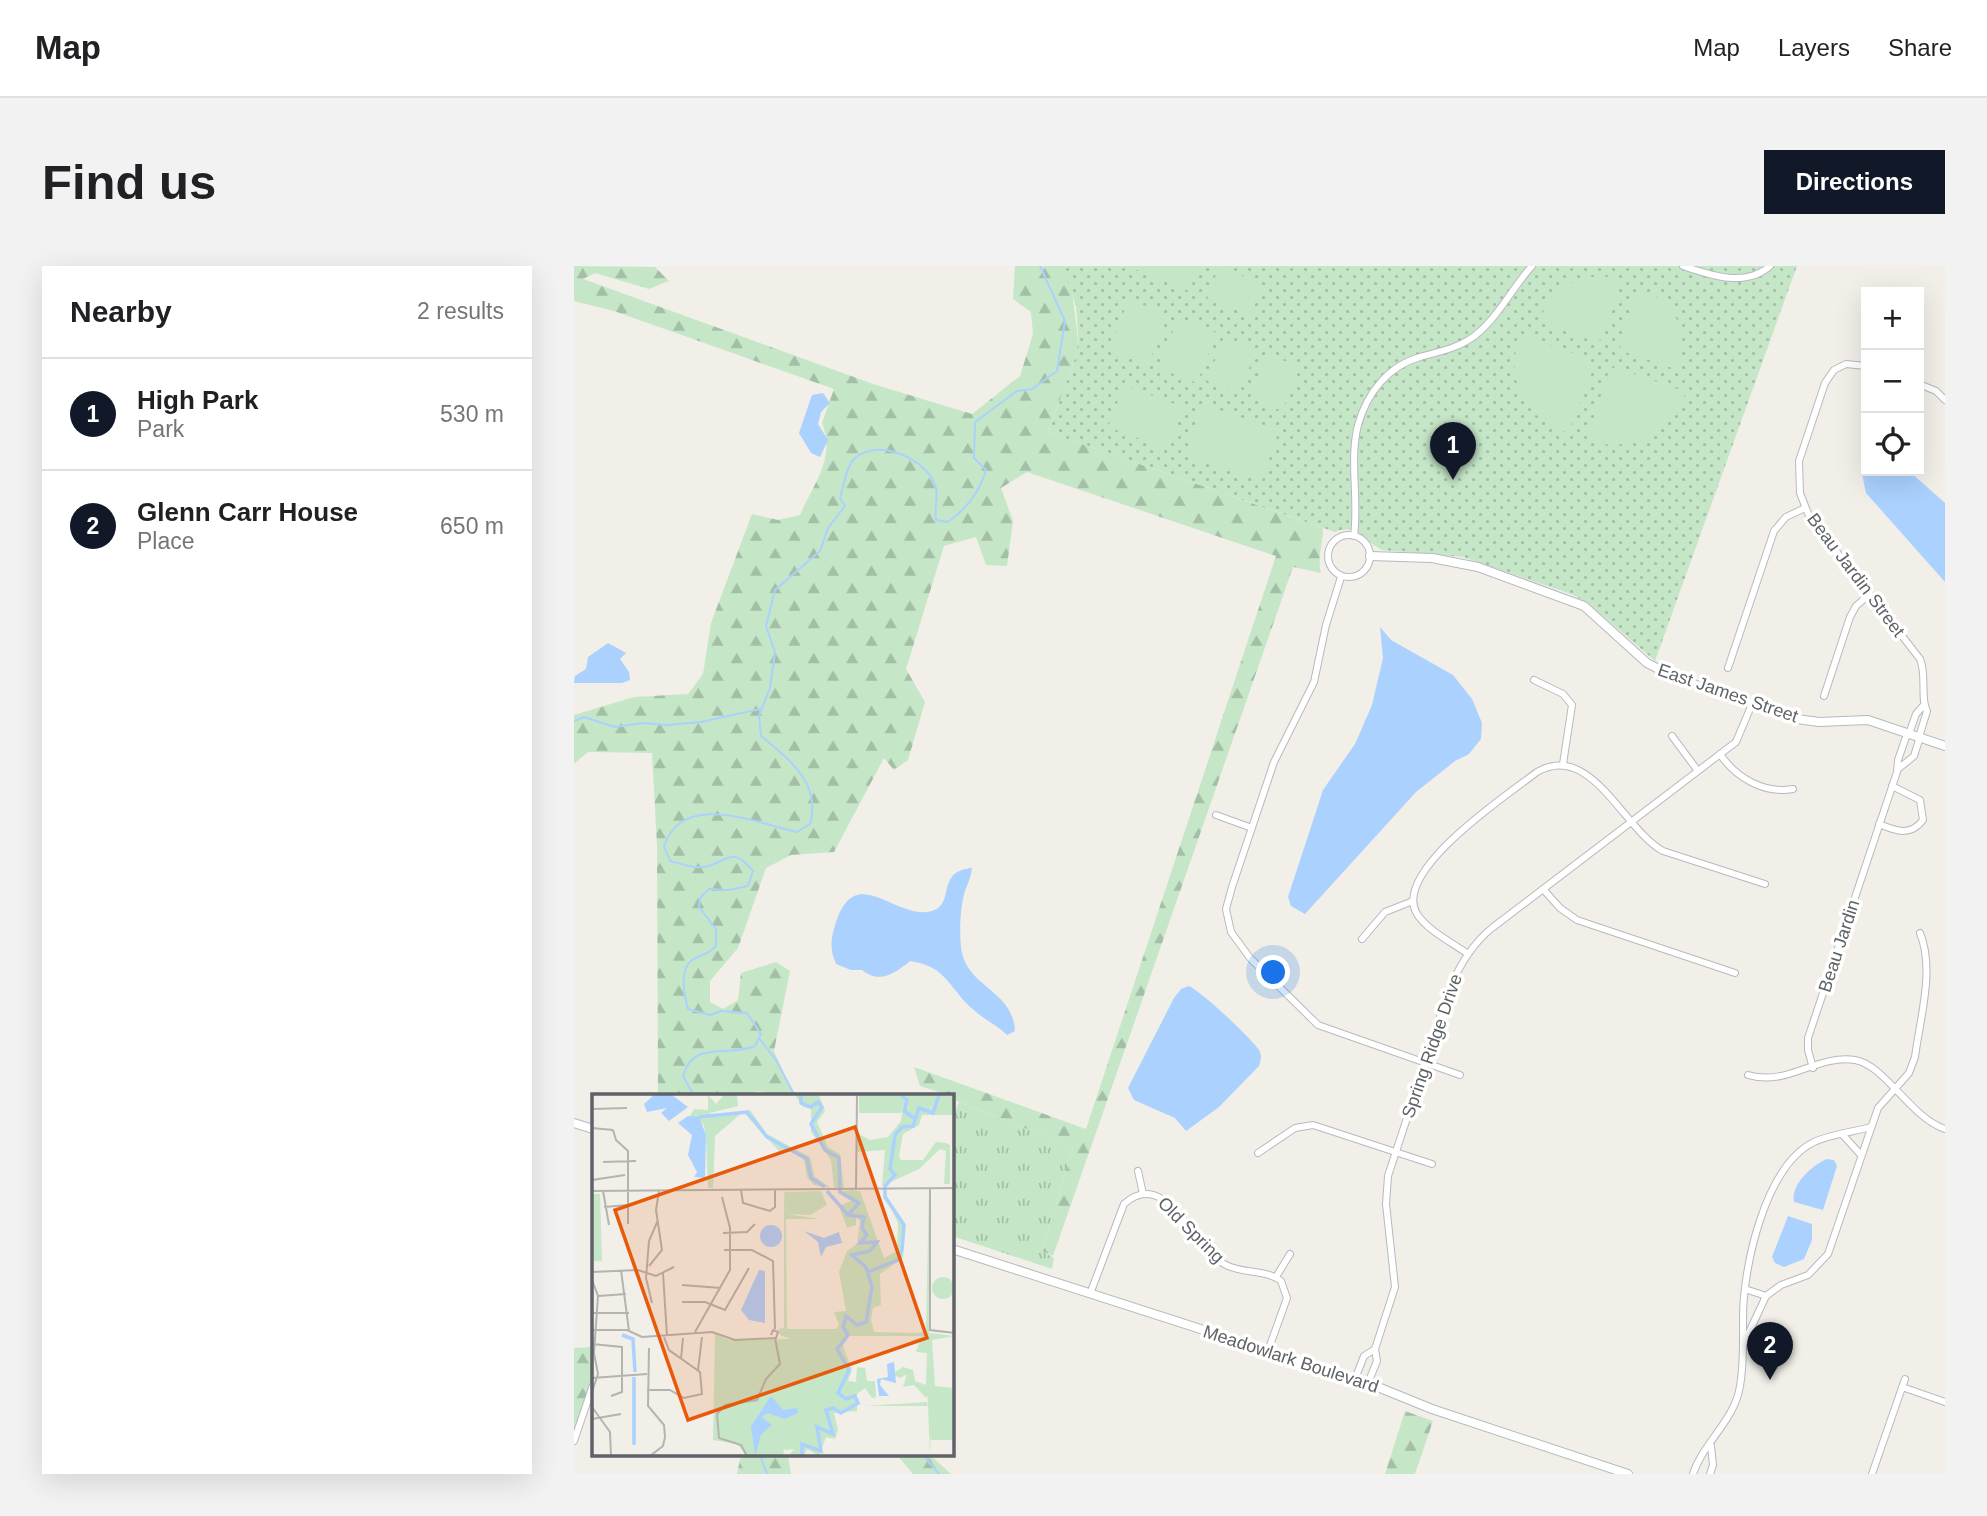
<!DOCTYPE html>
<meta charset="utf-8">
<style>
:root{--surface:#fff;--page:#f2f2f2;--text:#202124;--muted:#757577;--line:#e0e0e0;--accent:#111827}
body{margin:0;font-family:Helvetica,sans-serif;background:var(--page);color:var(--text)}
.controls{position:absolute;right:21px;top:21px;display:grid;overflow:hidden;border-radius:0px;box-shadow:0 7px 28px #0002}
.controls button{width:63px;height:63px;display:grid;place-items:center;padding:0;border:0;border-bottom:2px solid var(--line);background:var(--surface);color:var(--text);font:35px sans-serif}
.you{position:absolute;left:700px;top:707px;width:24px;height:24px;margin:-18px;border:5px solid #fff;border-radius:50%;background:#1a73e8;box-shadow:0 0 0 10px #1a73e833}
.badge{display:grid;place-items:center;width:46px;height:46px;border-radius:50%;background:var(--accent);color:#fff;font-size:23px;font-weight:700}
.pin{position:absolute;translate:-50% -58px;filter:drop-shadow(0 2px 4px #0008)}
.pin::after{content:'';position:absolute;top:37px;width:24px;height:21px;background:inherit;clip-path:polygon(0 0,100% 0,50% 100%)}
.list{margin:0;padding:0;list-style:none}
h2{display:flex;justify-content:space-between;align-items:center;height:91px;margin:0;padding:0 28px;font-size:30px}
h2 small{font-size:23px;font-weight:400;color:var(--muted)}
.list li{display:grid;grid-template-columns:46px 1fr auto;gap:21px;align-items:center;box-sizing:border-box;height:112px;padding:0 28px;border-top:2px solid var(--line)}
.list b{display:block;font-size:26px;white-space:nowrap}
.list p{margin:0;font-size:23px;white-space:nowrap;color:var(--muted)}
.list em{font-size:23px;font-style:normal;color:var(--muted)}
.icon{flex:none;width:38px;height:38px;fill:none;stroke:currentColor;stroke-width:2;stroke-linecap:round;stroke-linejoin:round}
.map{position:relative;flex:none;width:1371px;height:1208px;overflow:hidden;border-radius:0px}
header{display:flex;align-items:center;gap:42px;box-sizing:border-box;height:98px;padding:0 35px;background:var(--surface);border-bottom:2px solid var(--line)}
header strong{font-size:33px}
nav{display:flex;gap:38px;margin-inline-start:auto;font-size:24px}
.intro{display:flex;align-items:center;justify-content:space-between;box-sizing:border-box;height:168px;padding:0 42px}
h1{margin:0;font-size:49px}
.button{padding:18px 32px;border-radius:0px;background:var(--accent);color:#fff;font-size:24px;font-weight:700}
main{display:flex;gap:42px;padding:0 42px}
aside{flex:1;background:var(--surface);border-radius:0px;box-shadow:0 7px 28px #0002}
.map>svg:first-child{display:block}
.grass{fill:url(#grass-tufts)}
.forest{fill:url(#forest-firs)}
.park{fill:url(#park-dots)}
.garden{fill:#c5e7c8}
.water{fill:#abd1fe}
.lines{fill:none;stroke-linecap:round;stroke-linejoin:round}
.stream{stroke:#abd1fe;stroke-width:2}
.street-casing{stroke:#b8b9be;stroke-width:8}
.secondary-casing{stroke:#b6b9be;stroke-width:10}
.street{stroke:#fff;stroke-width:6}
.secondary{stroke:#fff;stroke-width:8}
.labels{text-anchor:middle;stroke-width:7;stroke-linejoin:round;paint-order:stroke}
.street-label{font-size:18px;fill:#5f6267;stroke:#fff}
.inset-river{fill:none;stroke:#abd1fe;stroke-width:3.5}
.inset-road{fill:none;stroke:#b3b3b0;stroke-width:2}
.view{fill:#e8590c;fill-opacity:0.15;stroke:#e8590c;stroke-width:3.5}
.inset-edge{fill:none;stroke:#5f6267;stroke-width:3.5}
</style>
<header>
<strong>Map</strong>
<nav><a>Map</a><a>Layers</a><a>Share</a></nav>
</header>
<div class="intro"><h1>Find us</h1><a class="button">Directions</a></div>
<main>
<aside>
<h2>Nearby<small>2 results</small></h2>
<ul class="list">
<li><span class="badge">1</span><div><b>High Park</b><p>Park</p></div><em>530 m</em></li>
<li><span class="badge">2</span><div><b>Glenn Carr House</b><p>Place</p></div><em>650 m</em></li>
</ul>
</aside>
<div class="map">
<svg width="1371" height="1208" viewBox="0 0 1371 1208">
<defs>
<pattern id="grass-tufts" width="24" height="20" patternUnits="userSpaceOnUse" patternTransform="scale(1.75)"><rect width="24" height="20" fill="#c5e7c8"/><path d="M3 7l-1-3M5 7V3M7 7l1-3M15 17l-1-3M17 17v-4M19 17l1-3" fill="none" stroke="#a3bfa6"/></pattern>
<pattern id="forest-firs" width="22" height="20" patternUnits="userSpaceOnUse" patternTransform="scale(1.75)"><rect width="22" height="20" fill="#c5e7c8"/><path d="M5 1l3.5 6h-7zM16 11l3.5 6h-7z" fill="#a3bfa6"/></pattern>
<pattern id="park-dots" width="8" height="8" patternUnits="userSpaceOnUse" patternTransform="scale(1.75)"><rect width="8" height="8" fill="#c5e7c8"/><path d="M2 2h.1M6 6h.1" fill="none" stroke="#a3bfa6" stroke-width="1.8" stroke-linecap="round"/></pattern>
</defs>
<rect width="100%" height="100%" fill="#f1efe8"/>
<path class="grass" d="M385 836 499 881 468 985 480 992 478 1003 378 970V852Z"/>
<g class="forest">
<path d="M0 0 81 1 95 15 75 23 21 7 9 13 302 119 398 148 446 110 459 68 457 46 439 33 441 0H495L505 82 474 166 749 262C749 279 743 290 747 307L719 301 479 990 468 985 499 881 378 833V830L346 820 340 801 512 863 702 290 453 206 427 222 439 255 433 300 412 299 402 271 370 280 332 403 351 436 334 494 320 504 310 492 260 586 217 589 192 602 164 682 136 715V736L149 743 164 734 167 707 202 696 216 705 200 785 220 830 183 825 167 830H84L83 579 78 487 14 486 0 498V449L60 431 114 428 129 408 137 357 178 248 204 254 226 249C240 217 262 192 248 157L260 123 40 45 0 35Z"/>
<path d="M19 1081V1108L0 1174V1082Z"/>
<path d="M831 1145 859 1155 841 1208H811Z"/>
<path d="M167 1189H214L217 1208H163Z"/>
<path d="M323 1189H356L377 1208H339Z"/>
</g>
<path class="park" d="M489 0H1223L1081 395 1014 337 997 328 889 291 808 284C790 275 784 257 761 266L474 166 505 82 502 40Z"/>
<g class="garden">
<path d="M553 0H625L615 25Z"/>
<path d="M645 1 688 17 676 49 633 32Z"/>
<path d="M1015 11H1034L1048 16 1028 73 1022 76 966 56C972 30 989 16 1015 11Z"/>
<path d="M1064 23C1103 33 1116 69 1104 104L1048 85 1045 79Z"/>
<path d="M555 33 594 49 574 99 535 83Z"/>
<path d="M604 52 643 67 623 117 584 102Z"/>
<path d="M946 69 1016 93 1019 99 995 167C950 154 930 112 946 69Z"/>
<path d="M650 71 682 84 665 128 633 115Z"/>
<path d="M693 88 726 101 708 145 676 132Z"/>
<path d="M1041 101 1112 126C1094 169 1057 187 1012 175L1035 105Z"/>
<path d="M550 119 609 141 593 183 534 161Z"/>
<path d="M628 138 705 164 688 215 611 189Z"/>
</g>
<g class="water">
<path d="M249 127 256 137 247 146 244 158 254 174 246 191 237 187 225 167 238 129Z"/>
<path d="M1292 179V205H1335L1371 237V316L1292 227C1289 213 1284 192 1292 179Z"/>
<path d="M806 361 817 374 879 409 898 433 908 457 907 473 895 488 881 495 842 526 731 648 717 640 714 631 749 524 781 478 798 439 809 392Z"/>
<path d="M34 377 52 387 46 393 55 406 56 414 48 417H0L1 410 12 403 14 391Z"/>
<path d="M398 602C397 613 391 622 389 633 386 647 385 673 388 687 396 722 439 725 441 765L433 769C423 759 411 754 401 745 375 724 374 700 336 695 320 708 306 718 288 704H277L262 698C255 682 257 672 262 656 282 595 322 655 358 645 382 638 361 605 398 602Z"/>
<path d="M615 720C628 726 677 772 685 784 688 789 687 794 685 800L645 841 612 865 601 852 560 834 554 822 600 732 607 723Z"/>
<path d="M1253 893 1260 894 1263 900 1249 944 1220 936C1216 919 1238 899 1253 893Z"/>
<path d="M1214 950 1238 958V974L1230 993 1210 1001 1201 997 1198 991Z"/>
</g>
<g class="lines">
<g class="stream">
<path d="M0 455 10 451 41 461 70 457 93 459 127 456 186 443"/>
<path d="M185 772 202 794 221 830"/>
<path d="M120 830 109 810C119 773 153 792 181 780L187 768 173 747 147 745 136 749 114 743C110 729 105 703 118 694 127 688 134 689 142 680V663L125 641 126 632 135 623 154 624 174 620 179 605C160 581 155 593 135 600 122 604 109 598 96 595L90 580C109 524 182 557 223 566L236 558C248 518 215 493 187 470L185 450 196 422 201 386 192 360 201 324 246 285 254 262 271 240 266 232C270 220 272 200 281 192 305 171 355 194 362 222 364 231 360 244 362 254L374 256C393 242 405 227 412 204L400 192 401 156 443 125 458 123 483 105 491 55 466 0"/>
<path d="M186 1189 193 1208"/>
<path d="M349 1189 365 1208"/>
</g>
<g class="street-casing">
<g id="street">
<path d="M1109 0C1136 9 1171 22 1196 0"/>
<path d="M1292 100 1272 98 1260 104 1251 117 1225 195 1226 227 1235 250 1346 393C1353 410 1346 433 1353 445L1345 471"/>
<path d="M1345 118 1362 125 1371 134"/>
<circle cx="775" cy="290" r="21"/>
<path d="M780 270C785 234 775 194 784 159 793 127 814 100 846 91 863 86 881 83 896 73 922 56 937 23 958 0"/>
<path d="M767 311 752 359 740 416 700 496 658 621 652 643 657 666 676 692 744 759 886 809"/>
<path d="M1154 402 1200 265 1212 251 1231 242"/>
<path d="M960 414 989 428 998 439 989 498"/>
<path d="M1250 430 1276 351 1282 340 1296 328"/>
<path d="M1335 468 1342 448 1350 439"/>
<path d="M1098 470 1124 505"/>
<path d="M1146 488C1162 512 1190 528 1219 523"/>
<path d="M1324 503 1340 490 1346 471"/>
<path d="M642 549 678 562"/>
<path d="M1305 558C1322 565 1336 571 1349 554L1346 534 1318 520"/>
<path d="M969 623 986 642 1003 654 1161 707"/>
<path d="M788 673 811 646 839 635"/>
<path d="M894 688C879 677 854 665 843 648 817 605 935 528 963 506 1017 475 1049 563 1089 585L1191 618"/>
<path d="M1239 802 1234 784V772L1323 506 1324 494 1333 468"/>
<path d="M1174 809C1213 821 1243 788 1281 794 1311 799 1336 851 1371 863"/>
<path d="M1268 868 1287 889"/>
<path d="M684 887 721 862 739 859 858 898"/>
<path d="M564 905 569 928"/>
<path d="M702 1011 716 988"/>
<path d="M1171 1023 1192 1030"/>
<path d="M516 1028 550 938C592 900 618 980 650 998 667 1008 692 1003 707 1015L713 1032 694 1085"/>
<path d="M1170 1077 1192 1030 1207 1019 1234 1009 1254 988 1304 842 1335 807 1341 791C1346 752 1361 704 1346 667"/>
<path d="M801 1083 821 1021 812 938 814 910 875 724C885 700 898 678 918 662L1162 476 1178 438"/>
<path d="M781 1113 790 1090 801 1083 803 1095 794 1117"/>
<path d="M1328 1121 1371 1136"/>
<path d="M0 1175 19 1119"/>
<path d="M1119 1208C1129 1177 1161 1154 1166 1120 1170 1097 1169 1075 1169 1052 1169 1001 1191 900 1240 876 1257 868 1279 866 1297 861"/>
<path d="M1136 1208 1139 1199 1137 1180"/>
<path d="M1298 1208 1331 1113"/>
</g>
</g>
<g class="secondary-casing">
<g id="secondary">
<path d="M796 290 858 292 904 301 1010 340 1073 397 1102 412 1223 453 1245 456 1294 454 1371 480"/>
<path d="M0 857 19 863"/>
<path d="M378 983 794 1117 858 1143 1054 1208"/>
</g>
</g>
<use href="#street" class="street"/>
<use href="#secondary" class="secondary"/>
</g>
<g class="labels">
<g class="street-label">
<text transform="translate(1282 309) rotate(53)" y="6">Beau Jardin Street</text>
<text transform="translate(1154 427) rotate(19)" y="6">East James Street</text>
<text transform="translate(1265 680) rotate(-72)" y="6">Beau Jardin</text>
<text transform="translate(858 780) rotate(-71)" y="6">Spring Ridge Drive</text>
<text transform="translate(617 964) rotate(45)" y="6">Old Spring</text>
<text transform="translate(717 1093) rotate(18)" y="6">Meadowlark Boulevard</text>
</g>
</g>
<g transform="translate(18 828)">
<rect width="362" height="362" fill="#f1efe8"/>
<path d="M267 1H343L342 12 317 16 314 1 309 19H267ZM229 97 235 111 218 121 195 120 192 98ZM0 100H8L10 167H0ZM340 194a11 11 0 1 1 22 0a11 11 0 1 1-22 0ZM343 292 362 294V346H339L335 298Z" fill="#c5e7c8"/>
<path d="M116 1 124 10 132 1H145L146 12 118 19V23L158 16 175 40 218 63 223 83 239 94 222 91 215 83 212 65 199 57H187L151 18 123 42 121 94H116L114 41 111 30 98 22 102 15 116 16ZM203 1H227L233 17 225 28 236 53 248 60 252 94H242L239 66 219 38V15L211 13ZM313 1 317 16 332 7 339 14 343 1H361L362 21H330L327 31 311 40 307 62 309 66H331L344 48 354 49 358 51V90H352L354 57 348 55 327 75 290 92 293 56 265 58V39L278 46 296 43 309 27ZM260 96 268 97 292 164 305 157 306 129 292 98 313 129 311 164 288 180 289 211 281 214 279 226 282 238 325 239 334 238 337 96V239L363 242 340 246 343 292 334 304 322 291 311 293 315 280 308 284 300 280 311 273 321 276 323 287 334 291 335 259 324 258 328 247H318L332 242H257L251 252 260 276 256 287 264 288 265 273 273 274 275 287H283L284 303 280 304 273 294 265 300V317L242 319 246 336 243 345 234 343 227 362 215 355 212 362H196L222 334 244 295 245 267 242 260 188 241 186 235 192 234V100L195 120 228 125H194L195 235H244L247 231 242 218 254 217 247 178 255 157 265 150 268 127 264 123V131L255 134 247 112 259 107 245 98ZM335 308 339 330 338 362 336 312H273Z" fill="#c5e7c8"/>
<path d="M123 240 138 246 242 244V260L251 275 245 299 254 313 233 316 238 332 230 336 226 331 221 345 211 346 206 355 192 356 191 362H154L146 350 121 346Z" fill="#c5e7c8"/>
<path d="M62 1H80L96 13 77 27 69 19 75 14 55 18 52 10ZM96 22 107 23 114 41 113 84 102 83 105 78 96 61 100 41 86 29ZM168 142a11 11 0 1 1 22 0a11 11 0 1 1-22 0ZM212 137 232 144 247 138 250 149 234 153 229 163 226 148ZM167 176 173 177V229L157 226 149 216ZM302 268 304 289 289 285 288 291 297 302H287L285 285 296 283 295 270ZM179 302 191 316 205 314 206 319 193 325 176 319 169 323 180 331 169 341 163 362 159 332Z" fill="#abd1fe"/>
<path class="inset-river" d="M209 1V9L219 13 226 8 230 13 219 30 233 56 247 64 248 98 267 109 256 121 272 123 270 134 275 141 268 149 285 148 278 157 260 161 274 173 280 193 274 228 265 231 254 222 251 233 256 241 245 255 257 276 246 299 254 305 263 302 266 309 249 319 241 314 234 316 241 340 225 333 229 357 210 350V362M309 1 315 6 312 17 322 24M107 23 155 18 175 43 215 65 219 84 233 93M235 97 256 121M276 178 306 166 310 156 312 131 293 103V92L303 81 298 75 303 41 310 33 321 32 327 14 341 19 347 1M30 241 41 245 43 278M42 351V283"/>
<path class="inset-road" d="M0 15 35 14M0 34 21 36M21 36 24 46 36 57V130M11 68 44 67M0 86 33 81M338 94V236L363 239M264 95 265 1M149 96 151 109 178 117 183 113V96M0 97 363 94M11 97 17 131M12 113 36 111M131 139 155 138 163 130M132 156H160L181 167 183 235M57 172 70 156 64 116 67 97M29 176 37 237M0 178 46 176 64 182 82 173M71 179 75 242M0 186 6 202 2 259 6 280 0 298M90 191 129 194M6 202 34 200M90 208H113L133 216 157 174M60 209 54 184 57 147 66 126M0 219H37M0 236H35L50 243 120 238 143 246 184 244 186 238 181 236 179 241M103 238 138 176V134L130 103M0 250 30 253V298L19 302M57 254 56 312 72 331 73 343 71 352 58 362M89 265 91 244M106 276 110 243M0 284 55 280M55 296H78L92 304 110 300 108 278 77 256 72 243M0 313 18 338 19 362M0 325 29 320M155 362 149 351 127 344 125 320 133 311 165 306 174 285 188 270 183 244"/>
<path class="view" d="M263 33 335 244 96 326 23 116Z"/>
<rect width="362" height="362" class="inset-edge"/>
</g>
</svg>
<div class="controls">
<button>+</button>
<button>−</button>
<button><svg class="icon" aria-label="locate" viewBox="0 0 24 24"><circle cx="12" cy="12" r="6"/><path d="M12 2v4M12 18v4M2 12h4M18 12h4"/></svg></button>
</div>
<div class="you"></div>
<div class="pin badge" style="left:879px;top:214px">1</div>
<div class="pin badge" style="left:1196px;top:1114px">2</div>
</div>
</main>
